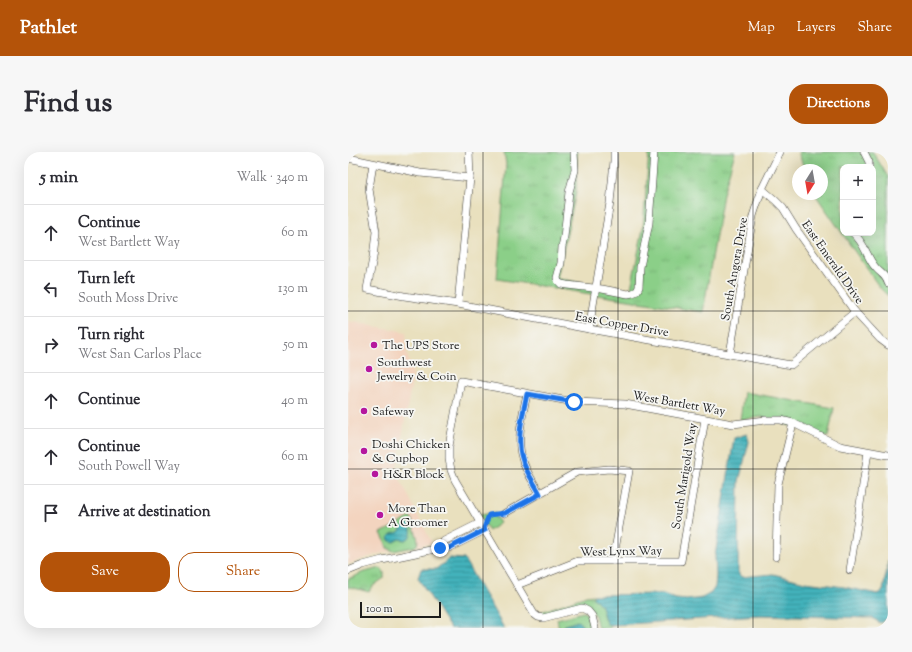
<!DOCTYPE html>
<meta charset="utf-8">
<style>
:root{--surface:#fff;--page:#f7f7f7;--text:#2b2b33;--muted:#7c7c81;--line:#e1e1e2;--accent:#b45309}
body{margin:0;font-family:"Sorts Mill Goudy",serif;background:var(--page);color:var(--text)}
.controls{position:absolute;right:12px;top:12px;display:grid;overflow:hidden;border-radius:8px;box-shadow:0 4px 16px #0002}
.controls button{width:36px;height:36px;display:grid;place-items:center;padding:0;border:0;border-bottom:1px solid var(--line);background:var(--surface);color:var(--text);font:20px sans-serif}
.compass{position:absolute;left:444px;top:12px;width:36px;height:36px;border-radius:50%;background:var(--surface);box-shadow:0 4px 16px #0002;rotate:191deg}
.scale{position:absolute;left:12px;bottom:10px;width:81px;box-sizing:border-box;padding-left:4px;border:2px solid #1c1c1c;border-top:0;font-size:11px;line-height:14px;white-space:nowrap;color:#1c1c1c;-webkit-text-stroke:3px #f6f6f2;paint-order:stroke}
.stop{position:absolute;width:12px;height:12px;margin:-9px;border:3px solid #1a73e8;border-radius:50%;background:#fff}
.stop.end{background:#1a73e8;border-color:#fff;box-shadow:0 1px 4px #0008}
.list{margin:0;padding:0;list-style:none}
h2{display:flex;justify-content:space-between;align-items:center;height:52px;margin:0;padding:0 16px;font-size:17px}
h2 small{font-size:13px;font-weight:400;color:var(--muted)}
.list li{display:grid;grid-template-columns:26px 1fr auto;gap:12px;align-items:center;box-sizing:border-box;height:56px;padding:0 16px;border-top:1px solid var(--line)}
.list b{display:block;font-size:15px;white-space:nowrap}
.list p{margin:0;font-size:13px;white-space:nowrap;color:var(--muted)}
.list em{font-size:13px;font-style:normal;color:var(--muted)}
.actions{display:flex;gap:8px;padding:12px 16px}
.actions a{flex:1;padding:9px 0;border:1px solid var(--accent);border-radius:16px;text-align:center;font-size:14px;color:var(--accent)}
.actions .main{background:var(--accent);color:#fff}
.icon{flex:none;width:22px;height:22px;fill:none;stroke:currentColor;stroke-width:2;stroke-linecap:round;stroke-linejoin:round}
.map{position:relative;flex:none;width:540px;height:476px;overflow:hidden;border-radius:16px}
header{display:flex;align-items:center;gap:24px;box-sizing:border-box;height:56px;padding:0 20px;background:var(--accent);color:#fff}
header strong{font-size:19px}
nav{display:flex;gap:22px;margin-inline-start:auto;font-size:14px}
.intro{display:flex;align-items:center;justify-content:space-between;box-sizing:border-box;height:96px;padding:0 24px}
h1{margin:0;font-size:28px}
.button{padding:10px 18px;border-radius:16px;background:var(--accent);color:#fff;font-size:14px;font-weight:700}
main{display:flex;gap:24px;padding:0 24px}
aside{flex:1;background:var(--surface);border-radius:16px;box-shadow:0 4px 16px #0002}
.map>svg:first-child{display:block}
.built{fill:#f3d4bf}
.grass{fill:url(#grass-tufts);stroke:#547652;fill-rule:evenodd}
.water{fill:url(#water-rules);stroke:#2f676c}
.lines{fill:none;stroke-linecap:round;stroke-linejoin:round}
.minor-casing{stroke:#3b3934;stroke-width:8}
.path{stroke:#3b3934;stroke-width:1;stroke-dasharray:3 3;stroke-linecap:butt}
.minor{stroke:#fff;stroke-width:7}
.route{stroke:#1a73e8;stroke-width:5}
.grid{fill:none;stroke:#1c1c1c;stroke-width:1;stroke-opacity:0.55}
.poi-dot{fill:#b5179e;stroke:#f6f6f2;stroke-width:1.5}
.labels{text-anchor:middle;stroke-width:3.5;stroke-linejoin:round;paint-order:stroke}
.street-label{font-size:12px;fill:#1c1c1c;stroke:#f6f6f2}
.poi-label{font-size:12px;fill:#1c1c1c;stroke:#f6f6f2;text-anchor:start}
</style>
<header>
<strong>Pathlet</strong>
<nav><a>Map</a><a>Layers</a><a>Share</a></nav>
</header>
<div class="intro"><h1>Find us</h1><a class="button">Directions</a></div>
<main>
<aside>
<h2>5 min<small>Walk · 340 m</small></h2>
<ul class="list">
<li><svg class="icon" aria-label="ahead" viewBox="0 0 24 24"><path d="M12 20V5M6 11l6-6 6 6"/></svg><div><b>Continue</b><p>West Bartlett Way</p></div><em>60 m</em></li>
<li><svg class="icon" aria-label="left" viewBox="0 0 24 24"><path d="M17 20v-9H6M10 6l-5 5 5 5"/></svg><div><b>Turn left</b><p>South Moss Drive</p></div><em>130 m</em></li>
<li><svg class="icon" aria-label="right" viewBox="0 0 24 24"><path d="M7 20v-9h11M14 6l5 5-5 5"/></svg><div><b>Turn right</b><p>West San Carlos Place</p></div><em>50 m</em></li>
<li><svg class="icon" aria-label="ahead" viewBox="0 0 24 24"><path d="M12 20V5M6 11l6-6 6 6"/></svg><div><b>Continue</b></div><em>40 m</em></li>
<li><svg class="icon" aria-label="ahead" viewBox="0 0 24 24"><path d="M12 20V5M6 11l6-6 6 6"/></svg><div><b>Continue</b><p>South Powell Way</p></div><em>60 m</em></li>
<li><svg class="icon" aria-label="arrive" viewBox="0 0 24 24"><path d="M6 21V4h12l-3 4 3 4H6"/></svg><div><b>Arrive at destination</b></div></li>
</ul>
<div class="actions"><a class="main">Save</a><a>Share</a></div>
</aside>
<div class="map">
<svg width="540" height="476" viewBox="0 0 540 476">
<defs>
<pattern id="grass-tufts" width="24" height="20" patternUnits="userSpaceOnUse"><rect width="24" height="20" fill="#8bcf88"/><path d="M3 7l-1-3M5 7V3M7 7l1-3M15 17l-1-3M17 17v-4M19 17l1-3" fill="none" stroke="#77b175"/></pattern>
<pattern id="water-rules" width="6" height="5" patternUnits="userSpaceOnUse"><rect width="6" height="5" fill="#42b2bb"/><path d="M0 2.5h6" fill="none" stroke="#369097"/></pattern>
</defs>
<rect width="100%" height="100%" fill="#f6f6f2"/>
<filter id="ink" filterUnits="userSpaceOnUse"><feTurbulence type="fractalNoise" baseFrequency=".025" numOctaves="2"/><feDisplacementMap in="SourceGraphic" scale="8" xChannelSelector="R" yChannelSelector="G"/><feConvolveMatrix kernelMatrix="1 2 1 2 8 2 1 2 1" color-interpolation-filters="sRGB"/></filter>
<filter id="wash" filterUnits="userSpaceOnUse"><feTurbulence type="fractalNoise" baseFrequency=".012" numOctaves="4" result="noise"/><feDisplacementMap in="SourceGraphic" scale="16" xChannelSelector="R" yChannelSelector="G"/><feGaussianBlur stdDeviation="0.9" result="paint"/><feColorMatrix in="noise" values="0 0 0 0 0 0 0 0 0 0 0 0 0 0 0 0 0 1.4 0 .05"/><feComposite in="paint" operator="in"/></filter>
<g filter="url(#wash)">
<rect width="100%" height="100%" fill="#e9e0be"/>
<path class="built" d="M0 169 58 180 59 202 65 223 48 319 84 391 30 402 0 412Z"/>
<g class="grass">
<path d="M156 0H229L228 40 209 126 282 141 295 77 301 0H387L375 42 355 160 149 127 158 12Z"/>
<path d="M450 0H525L540 25V144L532 136 467 42H474V18H457ZM495 15H525V81H495Z"/>
<path d="M396 240 486 256 480 285 414 265 392 268Z"/>
<path d="M147 361V364L152 371 141 379 131 363Z"/>
<path d="M63 365 70 388 69 393 66 395 45 399 39 396 37 389 33 381Z"/>
<path d="M33 416 36 420V426L25 434 21 440 2 435 0 436V427L16 420Z"/>
<path d="M246 443 245 446C259 454 251 467 262 473V476H250C247 464 247 455 232 453L195 463 190 461 238 444Z"/>
<path d="M235 460 239 462 244 476H235L234 473H217L216 476H211L209 467Z"/>
</g>
<g class="water">
<path d="M399 282 401 290 391 329 390 420 393 425 425 422 457 430 496 435 530 442 535 439 540 408V467H539L533 471 530 470 525 466 411 463 265 473 259 472C253 462 257 453 245 446L246 443 315 442 328 447 339 448 354 446 363 441 367 435 368 424 367 404 386 286Z"/>
<path d="M58 372H61C64 377 64 382 61 386L57 388 51 387 46 390 42 389 40 387C43 380 45 382 51 380L54 375Z"/>
<path d="M102 406 116 407 156 476H102L70 426 73 417H88Z"/>
<path d="M230 469 234 473 235 476H216L217 473Z"/>
</g>
</g>
<g filter="url(#ink)">
<g class="lines">
<g class="minor-casing">
<g id="minor">
<path d="M226 0 227 18 221 40 216 85 214 95 213 111 209 126 210 129 213 132 219 133 254 137 280 142 285 141 289 139 291 135 292 115 301 71 306 0"/>
<path d="M516 0 521 10V15"/>
<path d="M0 6 72 21 122 26"/>
<path d="M25 12 21 37 28 80 25 106 19 137 56 144 110 152 241 177 443 213 507 160"/>
<path d="M414 37 427 48 435 56 448 77 507 160 532 187 540 193"/>
<path d="M505 81C518 92 518 105 528 116 533 122 538 123 540 131"/>
<path d="M110 152 122 26 121 0"/>
<path d="M241 177 262 51 266 9V0"/>
<path d="M382 202 405 64 414 37 432 0"/>
<path d="M179 242C175 261 168 287 174 306 177 319 186 330 192 342"/>
<path d="M157 361 229 320 261 317 281 319 265 409"/>
<path d="M92 396 96 389 132 371"/>
<path d="M428 405 430 332 445 271"/>
<path d="M502 418 520 300"/>
<path d="M0 419 15 413 34 408 92 396H101L137 378"/>
<path d="M169 433 230 409H333L357 267"/>
<path d="M247 476 244 464 240 459 234 456 195 466 190 465 186 462 107 328 103 318 101 307V294L113 229 226 250 277 252 385 272 418 268H433L445 271 492 294 540 303"/>
</g>
</g>
<path class="path" d="M139 369 141 363 150 362"/>
<use href="#minor" class="minor"/>
</g>
</g>
<g class="lines" filter="url(#ink)">
<path class="route" d="M92 396H101L137 378 136 376 141 363 157 361 192 342C186 330 177 319 174 306 168 287 175 261 179 242L226 250"/>
</g>
<path class="grid" d="M135 0V476M270 0V476M405 0V476M0 159H540M0 317H540"/>
<g class="poi-dot">
<circle cx="26" cy="193" r="4"/>
<circle cx="21" cy="217" r="4"/>
<circle cx="16" cy="259" r="4"/>
<circle cx="16" cy="299" r="4"/>
<circle cx="27" cy="322" r="4"/>
<circle cx="32" cy="363" r="4"/>
</g>
<g class="labels">
<g class="street-label">
<text transform="translate(485 110) rotate(55)" y="4">East Emerald Drive</text>
<text transform="translate(386 117) rotate(-80)" y="4">South Angora Drive</text>
<text transform="translate(274 172) rotate(10)" y="4">East Copper Drive</text>
<text transform="translate(331 251) rotate(10)" y="4">West Bartlett Way</text>
<text transform="translate(336 324) rotate(-81)" y="4">South Marigold Way</text>
<text transform="translate(273 399) rotate(-1)" y="4">West Lynx Way</text>
</g>
<g class="poi-label">
<text x="34" y="197">The UPS Store</text>
<text x="29" y="214">Southwest<tspan x="29" dy="14">Jewelry &amp; Coin</tspan></text>
<text x="24" y="263">Safeway</text>
<text x="24" y="296">Doshi Chicken<tspan x="24" dy="14">&amp; Cupbop</tspan></text>
<text x="35" y="326">H&amp;R Block</text>
<text x="40" y="360">More Than<tspan x="40" dy="14">A Groomer</tspan></text>
</g>
</g>
</svg>
<div class="controls">
<button>+</button>
<button>−</button>
</div>
<svg class="compass" viewBox="-18 -18 36 36"><path d="M0-13l5 13h-10z" fill="#e53935"/><path d="M0 13l5-13h-10z" fill="#7c7c81"/></svg>
<div class="scale">100 m</div>
<div class="stop" style="left:226px;top:250px"></div>
<div class="stop end" style="left:92px;top:396px"></div>
</div>
</main>
